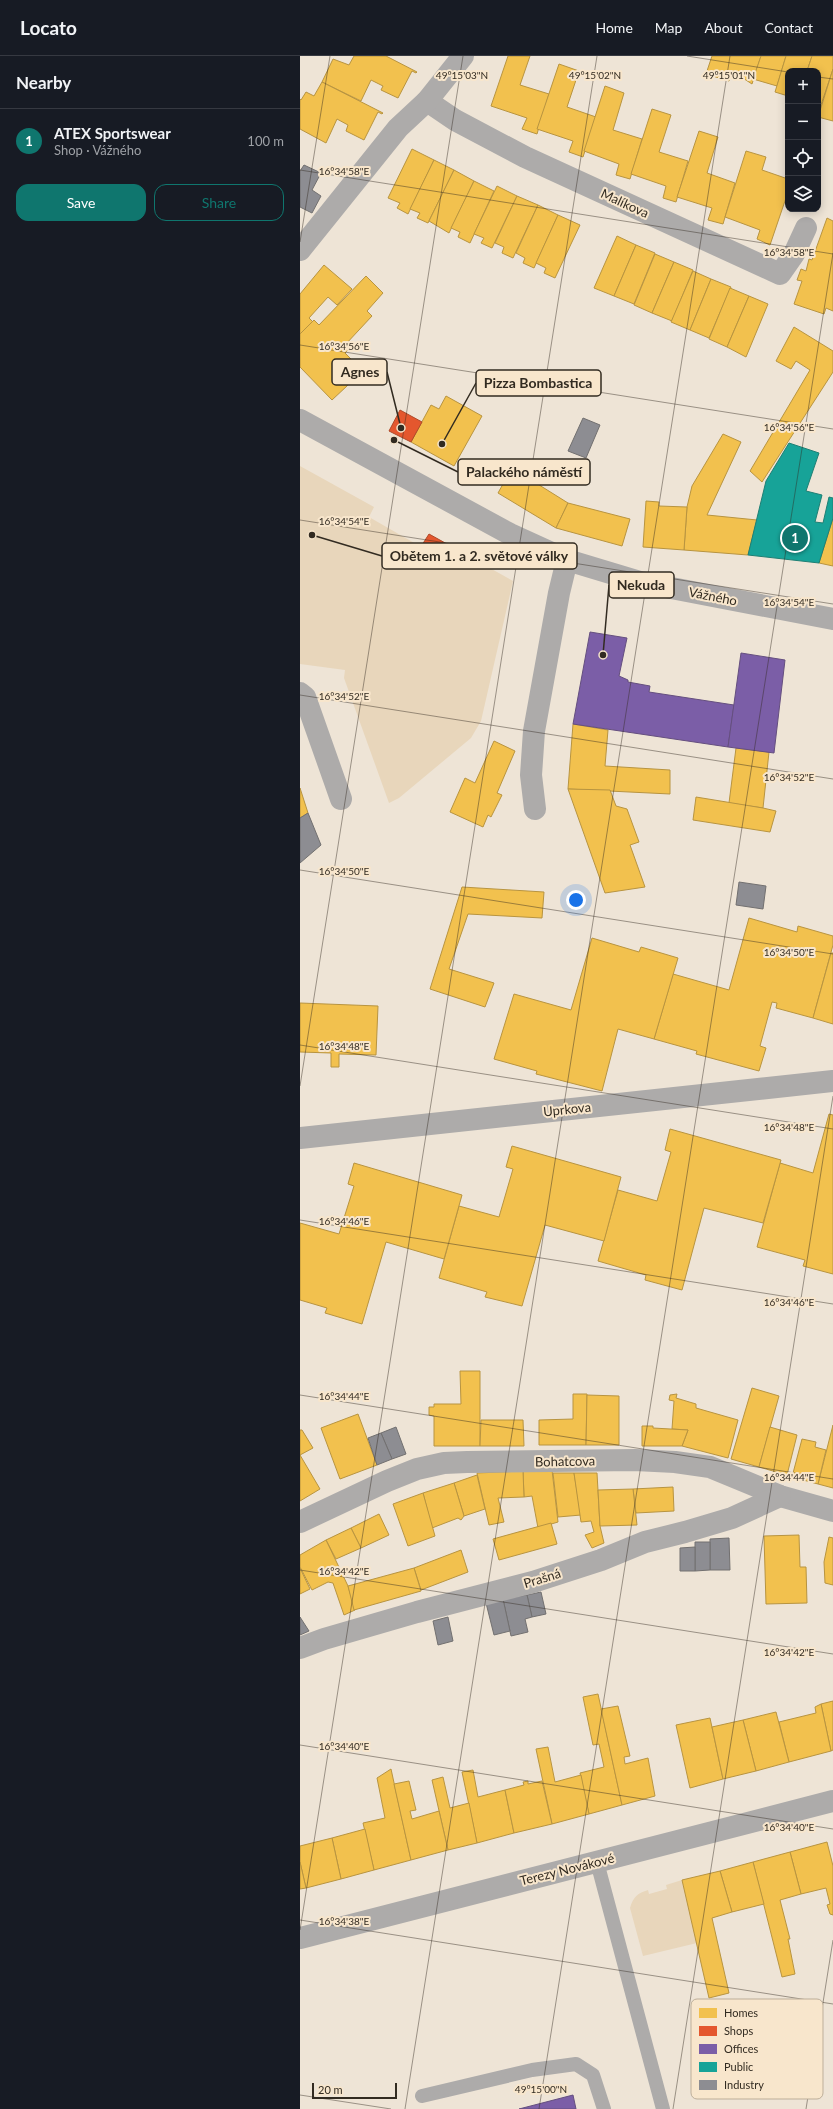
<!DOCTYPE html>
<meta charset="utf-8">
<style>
:root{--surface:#171b24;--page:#20242c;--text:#f1f3f6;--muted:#9ea1a6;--line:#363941;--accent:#0f766e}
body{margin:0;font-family:Lato,sans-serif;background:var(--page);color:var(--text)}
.controls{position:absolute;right:12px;top:12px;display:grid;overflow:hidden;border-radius:8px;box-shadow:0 2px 10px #0003}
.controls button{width:36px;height:36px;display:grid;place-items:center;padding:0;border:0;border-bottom:1px solid var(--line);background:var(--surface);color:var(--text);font:20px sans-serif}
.scale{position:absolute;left:12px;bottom:10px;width:85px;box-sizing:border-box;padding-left:4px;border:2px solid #322b21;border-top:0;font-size:11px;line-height:14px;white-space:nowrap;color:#322b21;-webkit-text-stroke:3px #f8e6cc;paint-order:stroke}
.you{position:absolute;left:276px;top:844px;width:14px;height:14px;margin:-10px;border:3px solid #fff;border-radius:50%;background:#1a73e8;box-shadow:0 0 0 6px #1a73e833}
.badge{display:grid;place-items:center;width:26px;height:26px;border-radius:50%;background:var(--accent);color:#fff;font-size:13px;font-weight:700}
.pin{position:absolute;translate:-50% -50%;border:2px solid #fff;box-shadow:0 1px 4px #0006}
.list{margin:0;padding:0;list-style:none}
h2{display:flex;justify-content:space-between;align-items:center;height:52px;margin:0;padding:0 16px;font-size:17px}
h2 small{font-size:13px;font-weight:400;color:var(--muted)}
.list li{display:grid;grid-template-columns:26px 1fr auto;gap:12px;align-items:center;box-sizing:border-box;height:64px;padding:0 16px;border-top:1px solid var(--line)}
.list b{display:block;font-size:15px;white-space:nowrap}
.list p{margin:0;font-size:13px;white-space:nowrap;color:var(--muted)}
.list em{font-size:13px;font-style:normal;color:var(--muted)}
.actions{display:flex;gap:8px;padding:12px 16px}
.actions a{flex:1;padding:9px 0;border:1px solid var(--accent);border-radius:12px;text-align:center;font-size:14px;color:var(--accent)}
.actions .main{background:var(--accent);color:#fff}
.icon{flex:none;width:22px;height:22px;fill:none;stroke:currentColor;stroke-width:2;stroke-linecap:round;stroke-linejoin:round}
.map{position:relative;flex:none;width:533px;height:2053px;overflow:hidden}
header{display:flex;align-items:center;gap:24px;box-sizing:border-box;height:56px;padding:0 20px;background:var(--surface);border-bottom:1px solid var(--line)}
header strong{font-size:19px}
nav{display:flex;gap:22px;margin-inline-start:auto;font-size:14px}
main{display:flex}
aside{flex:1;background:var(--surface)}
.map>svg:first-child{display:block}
.green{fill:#e8d6bb}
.homes{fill:#f2c14e;stroke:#b89440}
.shops{fill:#e4572e;stroke:#af4a2a}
.offices{fill:#7b5ea7;stroke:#654f7f}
.public{fill:#17a398;stroke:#1f7f74}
.industry{fill:#8d8d92;stroke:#727070}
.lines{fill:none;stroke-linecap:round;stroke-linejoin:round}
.service{stroke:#adabaa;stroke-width:14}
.minor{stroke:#adabaa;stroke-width:22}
.tertiary{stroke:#adabaa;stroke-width:22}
.ticks{fill:none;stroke:#322b21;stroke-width:1;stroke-opacity:0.45}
.labels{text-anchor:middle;stroke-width:4;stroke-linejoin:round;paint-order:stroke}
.street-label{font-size:13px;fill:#322b21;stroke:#f8e6cc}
.key{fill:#f8e6cc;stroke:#bdae99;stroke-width:1}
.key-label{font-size:11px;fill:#322b21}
.ticks-label{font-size:10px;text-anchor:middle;fill:#322b21;stroke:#f8e6cc;stroke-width:4;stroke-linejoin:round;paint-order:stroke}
.leader{fill:none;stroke:#322b21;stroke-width:1.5}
.callout-dot{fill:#322b21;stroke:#f8e6cc;stroke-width:1.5}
.callout{fill:#f8e6cc;stroke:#322b21;stroke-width:1.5}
.callout-label{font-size:14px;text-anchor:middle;font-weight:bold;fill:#322b21}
</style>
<header>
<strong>Locato</strong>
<nav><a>Home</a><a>Map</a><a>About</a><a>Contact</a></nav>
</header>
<main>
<aside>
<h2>Nearby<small></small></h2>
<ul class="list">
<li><span class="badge">1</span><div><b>ATEX Sportswear</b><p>Shop · Vážného</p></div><em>100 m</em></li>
</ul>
<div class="actions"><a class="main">Save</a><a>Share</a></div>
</aside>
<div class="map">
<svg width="533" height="2053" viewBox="0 0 533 2053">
<rect width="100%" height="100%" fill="#eee4d6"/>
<g class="green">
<path d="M0 410 74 451 69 461 144 504 146 505 154 492 213 525 181 665 171 682 99 742 89 747 44 622 45 614 0 608Z"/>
<path d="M382 1824 397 1887 343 1900 330 1852C333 1841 338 1837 348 1834L349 1838 367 1833 366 1829Z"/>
</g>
<g class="homes">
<path d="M54 0H86L117 16 116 17 112 15 98 42 81 34 83 30 71 24 61 45 22 26 33 3 49 9Z"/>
<path d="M208 0H230L220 29 249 38 237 78 222 73 227 62 191 50Z"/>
<path d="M412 0H461L452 28 432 15 429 25 406 18Z"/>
<path d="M461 0H486L477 30 453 23Z"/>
<path d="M486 0H512L507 15H488V40L475 36Z"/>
<path d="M512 0H533V13L519 55 518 15H507Z"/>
<path d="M259 8 279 15 267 51 296 61 283 101 269 96 273 85 237 73Z"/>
<path d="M533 13V65L518 61Z"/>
<path d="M22 26 83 57 82 58 78 56 64 84 46 75 48 69 37 63 26 87 0 73V43L1 44 6 36 14 40Z"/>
<path d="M305 30 324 37 313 74 342 83 330 123 316 119 319 108 284 95Z"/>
<path d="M352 53 371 59 359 96 388 105 376 146 363 142 366 130 331 118Z"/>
<path d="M399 75 418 81 407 117 435 127 423 168 408 164 412 152 377 141Z"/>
<path d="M112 93 134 104 108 158 97 152 100 147 88 142Z"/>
<path d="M446 95 466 101 462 114 488 123V136L470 189 457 183 460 174 425 161Z"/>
<path d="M134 104 154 114 128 167 117 162 120 157 110 153Z"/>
<path d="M154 114 174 125 149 177 129 165Z"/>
<path d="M174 125 194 135 170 187 158 181 160 176 151 172Z"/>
<path d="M197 130 217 140 192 192 181 187 184 182 174 178Z"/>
<path d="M217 140 238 149 213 202 202 197 204 191 195 187Z"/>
<path d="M238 149 258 159 234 212 223 207 225 202 216 197Z"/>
<path d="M258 159 280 169 255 222 244 217 246 212 236 207Z"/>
<path d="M527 162 533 165V255L526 252 524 258 494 248 502 225 497 224 501 213 506 215 509 203 512 204Z"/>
<path d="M317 180 336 189 314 240 294 232Z"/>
<path d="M336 189 355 197 334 248 314 240Z"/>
<path d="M355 198 374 206 352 257 334 249Z"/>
<path d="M374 206 393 214 372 265 352 257Z"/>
<path d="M24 209 52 233 37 249 28 241 9 262 13 266 0 278V238Z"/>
<path d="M393 215 411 223 390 274 371 266Z"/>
<path d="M66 220 83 237 67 255 72 260 45 289 49 293 45 297 63 315 32 344 0 311V278L14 264 19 269Z"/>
<path d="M411 223 431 231 409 282 390 274Z"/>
<path d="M430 232 449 240 427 291 409 283Z"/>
<path d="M449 240 468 248 446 301 427 291Z"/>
<path d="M494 271 533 295V316L462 426 450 415 510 314 496 305 491 313 476 305Z"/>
<path d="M146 340 182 360 154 410 111 386 131 349 139 353Z"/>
<path d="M423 378 441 386 407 459 457 464 448 499 384 494 387 451 392 430Z"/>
<path d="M212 412 268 447 256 472 198 437Z"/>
<path d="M346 445 359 446V450L387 451 384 494 343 491Z"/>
<path d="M268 447 330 463 322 490 256 472Z"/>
<path d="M533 462V510L519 507Z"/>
<path d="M273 668 308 674 305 710 370 714V738L268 733Z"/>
<path d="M194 685 215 695 197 737 202 739 191 761 188 759 183 771 150 756 165 722 175 727Z"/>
<path d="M436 692 469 696 463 752 429 747Z"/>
<path d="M0 732 8 757 0 762Z"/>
<path d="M268 733 310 734 316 750 327 753 339 786 330 789 345 831 305 837Z"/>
<path d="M396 741 463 752 476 755 470 776 393 764Z"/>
<path d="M162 831 244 836 242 862 168 858 149 913 194 927 185 951 130 933Z"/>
<path d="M449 862 497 876 498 870 533 880V889L513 962 476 952 477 947 472 946 460 990 466 992 459 1015 396 998 397 995 354 983 373 918 429 934Z"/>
<path d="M292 882 339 896 341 891 378 902 354 983 318 973 302 1035 240 1019 236 1018 237 1015 194 1003 214 938 271 954Z"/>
<path d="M531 897H533V968L513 962Z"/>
<path d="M0 947 78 950 76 999 39 998V1011H31V997L0 996Z"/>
<path d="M529 1058 533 1059V1218L503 1210 505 1204 457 1191 480 1107 513 1117Z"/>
<path d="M370 1073 481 1104 463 1167 404 1152 382 1234 345 1224 346 1219 298 1205 318 1134 357 1145 371 1096 365 1094Z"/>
<path d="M212 1090 321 1121 304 1185 245 1169 222 1250 185 1241 187 1236 139 1222 159 1150 199 1161 213 1113 206 1111Z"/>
<path d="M54 1107 162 1139 144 1203 86 1186 62 1268 25 1257 27 1252 0 1244V1167L39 1178 54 1130 48 1128Z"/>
<path d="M160 1315H180V1390H134V1360L129 1359V1351H134V1348H161Z"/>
<path d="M452 1332 479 1340 459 1411 431 1403Z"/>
<path d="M273 1338H287L286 1389H239V1364L273 1363Z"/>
<path d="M377 1338 376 1342 396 1348V1352L438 1364 428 1402 382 1390 388 1374 372 1373 374 1345 369 1344 370 1339Z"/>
<path d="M287 1339 319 1340V1389H286Z"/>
<path d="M58 1358 77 1409 40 1423 21 1372Z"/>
<path d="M181 1364H223L224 1390H180Z"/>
<path d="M533 1369V1432L518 1428Z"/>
<path d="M342 1370H353V1372L388 1374 382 1390H342Z"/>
<path d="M470 1371 497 1379 487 1419 459 1411Z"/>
<path d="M0 1374H2L13 1392 0 1399Z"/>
<path d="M502 1383 516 1386 515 1391 526 1394 518 1428 492 1421Z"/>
<path d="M0 1399 20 1433 0 1445Z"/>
<path d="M252 1414 258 1466 238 1472 232 1440 224 1441 223 1415Z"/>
<path d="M223 1415 224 1441 198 1442 204 1466 189 1469 177 1417Z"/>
<path d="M253 1417H274L281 1459 258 1461Z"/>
<path d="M274 1417H297L300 1470 304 1487 292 1492 285 1479 294 1476 291 1465 281 1466Z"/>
<path d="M177 1419 185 1453 164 1460 154 1427Z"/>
<path d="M154 1427 164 1460 161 1464 158 1462 132 1472 123 1437Z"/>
<path d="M373 1431 374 1455 336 1457 333 1433Z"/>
<path d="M333 1433 337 1469 300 1470 298 1434Z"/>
<path d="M123 1437 135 1480 108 1490 93 1448Z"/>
<path d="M79 1458 89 1479 61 1492 51 1472Z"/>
<path d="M251 1467 257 1488 199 1504 193 1483Z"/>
<path d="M51 1472 61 1492 36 1503 26 1484Z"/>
<path d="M499 1479 500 1511H506L507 1547 466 1548 464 1480Z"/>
<path d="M529 1481 533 1482V1529L525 1527 524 1506Z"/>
<path d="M26 1484 48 1530 55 1554 44 1559 33 1527 28 1526 12 1534 0 1511V1499Z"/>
<path d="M161 1494 168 1516 121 1534 114 1512Z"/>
<path d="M0 1512 10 1533 0 1538Z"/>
<path d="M114 1512 121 1535 54 1554 48 1530Z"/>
<path d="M298 1638 322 1749 289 1758 280 1717 304 1711 299 1688 293 1689 283 1641Z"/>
<path d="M533 1645V1694L531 1695 521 1648Z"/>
<path d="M521 1648 531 1695 489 1706 479 1666 516 1657 515 1651Z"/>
<path d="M318 1650 330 1700 324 1701 325 1708 348 1702 355 1740 322 1749 301 1653Z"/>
<path d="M476 1656 489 1706 456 1715 443 1664Z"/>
<path d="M410 1662 423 1723 390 1732 376 1669Z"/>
<path d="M443 1664 456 1715 423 1723 412 1671Z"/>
<path d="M248 1691 255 1726 281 1719 289 1758 252 1768 236 1693Z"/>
<path d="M91 1713 111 1804 74 1814 63 1767 85 1762 77 1722Z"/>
<path d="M173 1714 178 1741 205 1734 214 1777 177 1787 162 1716Z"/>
<path d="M143 1721 150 1752 169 1747 177 1787 148 1794 132 1724Z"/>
<path d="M109 1725 116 1754 110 1755 112 1763 139 1755 148 1794 111 1804 94 1728Z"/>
<path d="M228 1725V1728L242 1725 252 1768 214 1777 205 1734 224 1729 223 1726Z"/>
<path d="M65 1773 74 1814 41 1823 32 1782Z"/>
<path d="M32 1782 41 1823 6 1832 0 1806V1790Z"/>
<path d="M527 1786 533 1810V1859L530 1858 527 1849 530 1848 526 1832 501 1838 490 1796Z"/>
<path d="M490 1796 501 1838 480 1844 490 1883H488L495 1918 482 1921 453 1806Z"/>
<path d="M0 1806 6 1832 0 1833Z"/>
<path d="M453 1806 464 1848 432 1856 420 1815Z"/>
<path d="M420 1815 432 1856 412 1862 429 1937 409 1942 382 1824Z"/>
</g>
<g class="shops">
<path d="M100 354 122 366 111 386 89 375Z"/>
<path d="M129 478 147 488 141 499 122 489Z"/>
</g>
<g class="offices">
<path d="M290 576 327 582 319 620 328 624V626L350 630 349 636 434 649 428 691 273 668Z"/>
<path d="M441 597 485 604 474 697 428 691Z"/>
<path d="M273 2039 276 2053H219Z"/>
</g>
<path class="public" d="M489 387 519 397 506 435 522 439 515 466 523 467 529 441 533 442V462L519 507 448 499 466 425Z"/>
<g class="industry">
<path d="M4 109 21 117 12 134 21 140 12 157 0 151V115Z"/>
<path d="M283 362 300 369 286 402 268 395Z"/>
<path d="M8 757 21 789 0 807V762Z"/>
<path d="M439 826 466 830 463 853 436 849Z"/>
<path d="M96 1371 106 1398 92 1403 81 1377Z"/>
<path d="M81 1377 92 1403 77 1409 68 1382Z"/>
<path d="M429 1482 430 1514H410V1483Z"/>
<path d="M395 1486H410V1514L395 1515Z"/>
<path d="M395 1491V1515H380V1492Z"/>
<path d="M241 1536 246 1558 232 1561 227 1539Z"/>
<path d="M227 1539 232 1561 225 1563 228 1576 211 1580 203 1543Z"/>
<path d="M203 1543 210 1575 194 1579 186 1547Z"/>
<path d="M0 1561 9 1575 0 1579Z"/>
<path d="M148 1561 153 1585 138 1589 133 1565Z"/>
</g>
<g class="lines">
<g class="service">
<path d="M297 1806 363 2053"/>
<path d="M122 2040 232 2014 276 2008 293 2019 304 2053"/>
</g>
<g class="minor">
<path d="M127 45 155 64 225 101 480 218 494 198 506 172"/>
<path d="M0 194 98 72 127 45 163 0"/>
<path d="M0 637 5 641 41 743"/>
<path d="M235 753 231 719 234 675 259 537 267 504"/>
<path d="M0 1082 533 1025"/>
<path d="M0 1466 87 1425 117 1413 144 1407 167 1406 335 1404 375 1406 410 1411 480 1440 533 1455"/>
<path d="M0 1592 24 1583 117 1556 233 1526 301 1504 345 1486 385 1476 432 1462 480 1440"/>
</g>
<g class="tertiary">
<path d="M0 364 210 478 267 504 340 526 533 563"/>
<path d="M0 1882 533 1745"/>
</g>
</g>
<path class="ticks" d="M387 0 488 16M518 21 533 23M0 114 533 198M0 186 30 0M0 289 533 373M0 464 533 548M0 639 533 723M0 814 533 898M0 989 533 1073M0 1030 163 0M0 1164 533 1248M0 1339 533 1423M0 1514 533 1598M0 1689 533 1773M0 1864 533 1948M0 1874 297 0M0 2039 91 2053M105 2053 430 0M239 2053 533 197M373 2053 533 1040M506 2053 533 1884"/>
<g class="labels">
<g class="street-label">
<text transform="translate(325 147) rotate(25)" y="5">Malíkova</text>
<text transform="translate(413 540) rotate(11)" y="5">Vážného</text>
<text transform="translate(267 1053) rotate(-6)" y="5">Uprkova</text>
<text transform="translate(265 1405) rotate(-1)" y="5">Bohatcova</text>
<text transform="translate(242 1522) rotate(-17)" y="5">Prašná</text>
<text transform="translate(267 1813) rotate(-14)" y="5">Terezy Novákové</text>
</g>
</g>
<rect x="391" y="1943" width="132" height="100" rx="6" class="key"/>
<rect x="399" y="1952" width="18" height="10" fill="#f2c14e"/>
<rect x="399" y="1970" width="18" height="10" fill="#e4572e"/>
<rect x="399" y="1988" width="18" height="10" fill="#7b5ea7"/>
<rect x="399" y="2006" width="18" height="10" fill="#17a398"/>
<rect x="399" y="2024" width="18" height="10" fill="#8d8d92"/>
<g class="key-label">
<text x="424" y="1961">Homes</text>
<text x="424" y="1979">Shops</text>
<text x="424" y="1997">Offices</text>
<text x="424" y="2015">Public</text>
<text x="424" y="2033">Industry</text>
</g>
<g class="ticks-label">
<text x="162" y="23">49°15'03"N</text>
<text x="295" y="23">49°15'02"N</text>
<text x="429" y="23">49°15'01"N</text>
<text x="44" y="119">16°34'58"E</text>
<text x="489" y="200">16°34'58"E</text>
<text x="44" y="294">16°34'56"E</text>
<text x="489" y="375">16°34'56"E</text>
<text x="44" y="469">16°34'54"E</text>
<text x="489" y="550">16°34'54"E</text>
<text x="44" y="644">16°34'52"E</text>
<text x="489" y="725">16°34'52"E</text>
<text x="44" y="819">16°34'50"E</text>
<text x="489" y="900">16°34'50"E</text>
<text x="44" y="994">16°34'48"E</text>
<text x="489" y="1075">16°34'48"E</text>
<text x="44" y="1169">16°34'46"E</text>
<text x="489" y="1250">16°34'46"E</text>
<text x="44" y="1344">16°34'44"E</text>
<text x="489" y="1425">16°34'44"E</text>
<text x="44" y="1519">16°34'42"E</text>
<text x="489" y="1600">16°34'42"E</text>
<text x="44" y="1694">16°34'40"E</text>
<text x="489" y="1775">16°34'40"E</text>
<text x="44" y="1869">16°34'38"E</text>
<text x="241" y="2037">49°15'00"N</text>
</g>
<path class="leader" d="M101 372L87 316M142 388L176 327M94 384L158 416M12 479L82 500M303 599L309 529"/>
<g class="callout-dot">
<circle cx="101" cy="372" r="4"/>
<circle cx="142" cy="388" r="4"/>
<circle cx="94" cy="384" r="4"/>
<circle cx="12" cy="479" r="4"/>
<circle cx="303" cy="599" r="4"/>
</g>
<g class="callout">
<rect x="32" y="303" width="55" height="26" rx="4"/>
<rect x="176" y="314" width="125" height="26" rx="4"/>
<rect x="158" y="403" width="132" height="26" rx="4"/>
<rect x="82" y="487" width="195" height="26" rx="4"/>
<rect x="309" y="516" width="65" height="26" rx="4"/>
</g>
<g class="callout-label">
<text x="60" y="321">Agnes</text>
<text x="238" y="332">Pizza Bombastica</text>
<text x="224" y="421">Palackého náměstí</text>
<text x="179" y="505">Obětem 1. a 2. světové války</text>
<text x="341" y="534">Nekuda</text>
</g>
</svg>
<div class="controls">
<button>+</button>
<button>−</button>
<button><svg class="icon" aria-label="locate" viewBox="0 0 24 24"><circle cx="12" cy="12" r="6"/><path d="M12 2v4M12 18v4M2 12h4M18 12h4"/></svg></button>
<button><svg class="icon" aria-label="layers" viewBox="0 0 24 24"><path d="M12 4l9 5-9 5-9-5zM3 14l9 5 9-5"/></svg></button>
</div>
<div class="scale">20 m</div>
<div class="you"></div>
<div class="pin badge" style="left:495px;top:482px">1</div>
</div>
</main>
